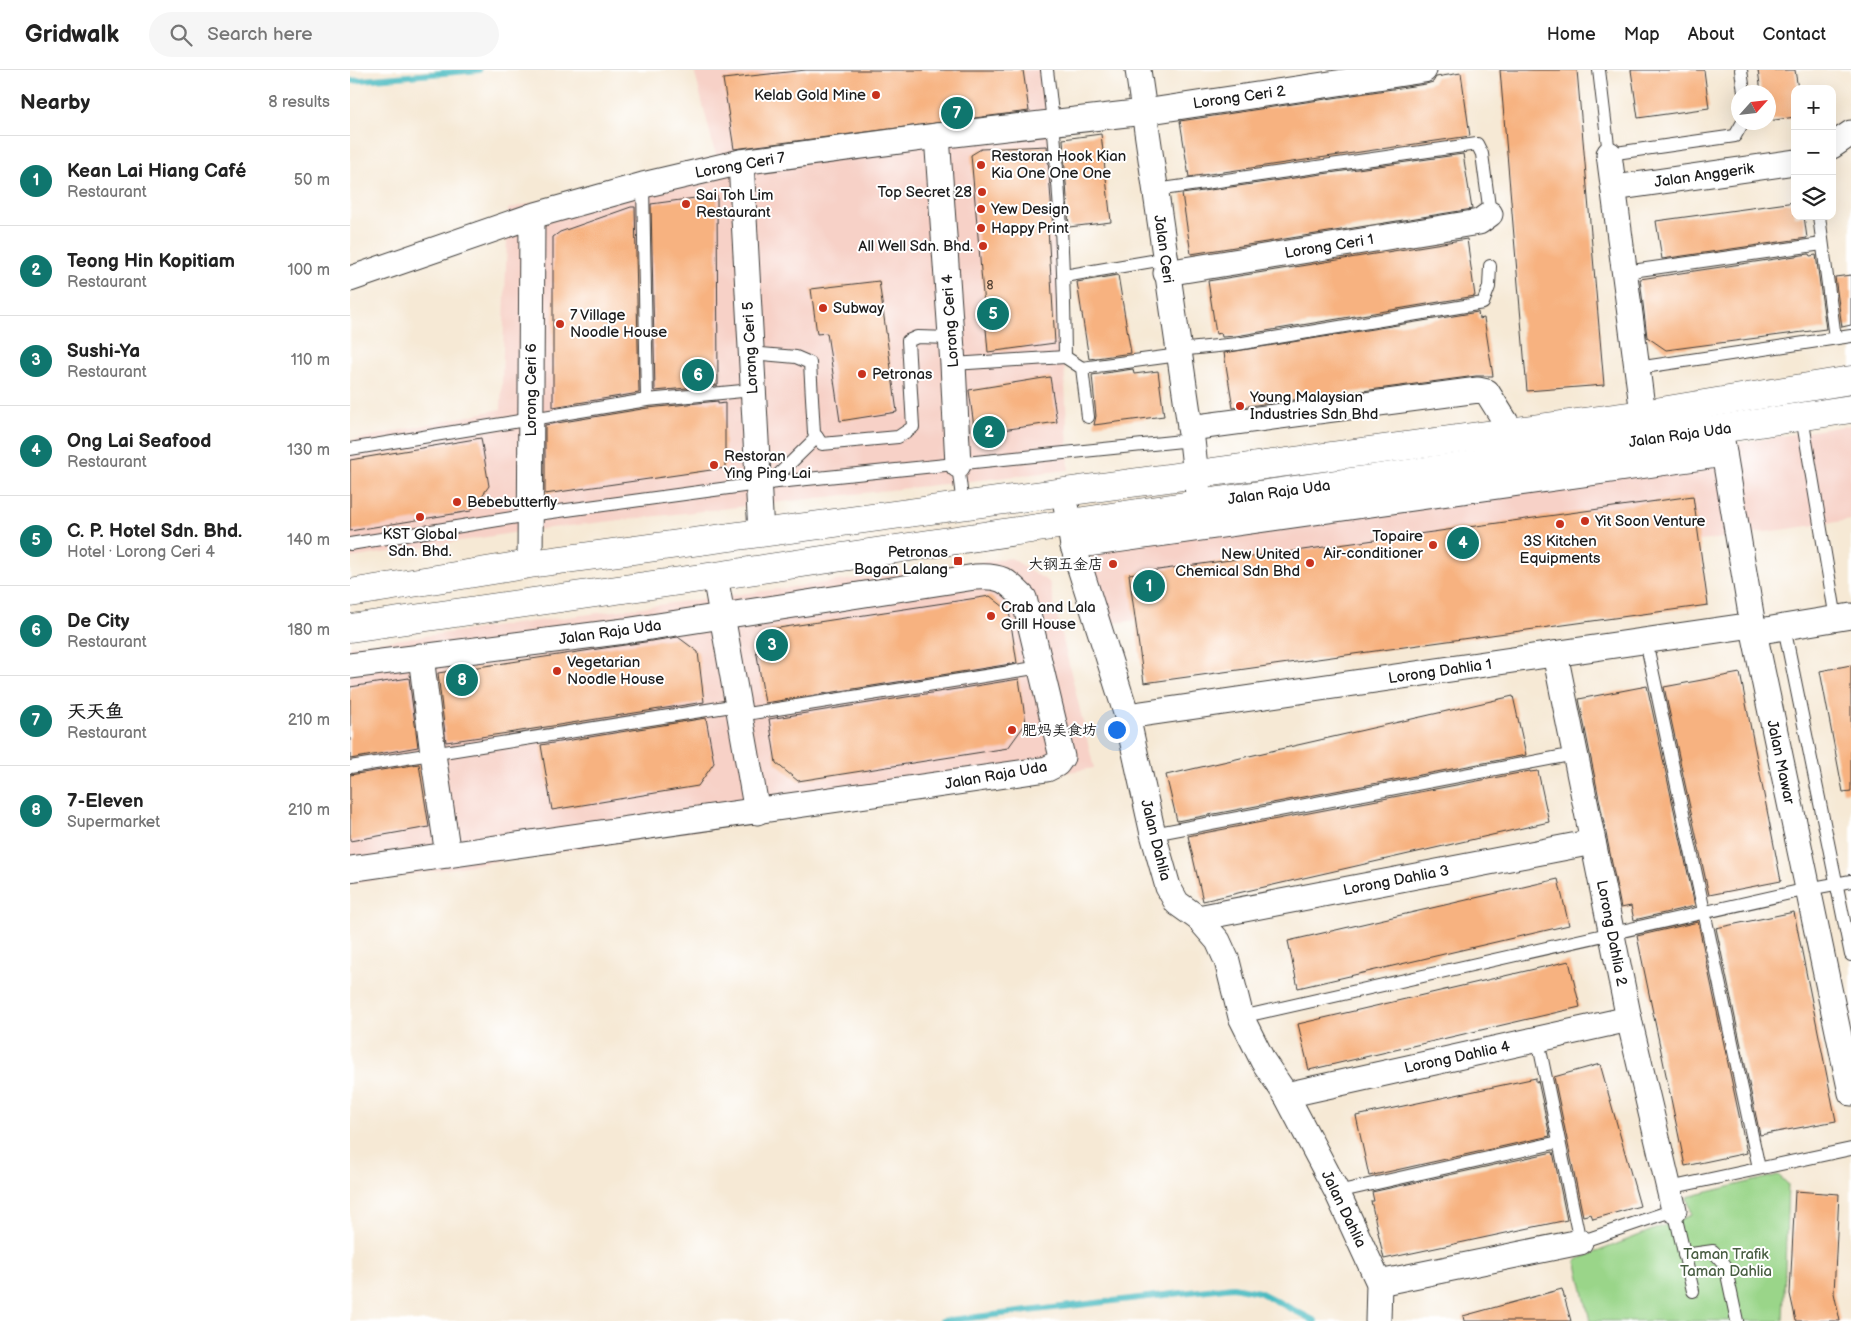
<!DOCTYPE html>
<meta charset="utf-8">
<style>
:root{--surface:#fff;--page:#f6f6f6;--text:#222;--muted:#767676;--line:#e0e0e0;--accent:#0f766e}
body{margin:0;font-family:"Balsamiq Sans","LXGW WenKai TC",sans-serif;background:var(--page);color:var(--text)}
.controls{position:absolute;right:15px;top:15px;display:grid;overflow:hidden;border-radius:10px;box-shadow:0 5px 20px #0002}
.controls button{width:45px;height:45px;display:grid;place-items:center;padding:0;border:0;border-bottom:1px solid var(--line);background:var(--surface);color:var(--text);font:25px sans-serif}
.compass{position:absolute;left:1381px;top:15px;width:45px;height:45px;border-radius:50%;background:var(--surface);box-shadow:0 5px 20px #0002;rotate:63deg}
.you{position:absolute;left:766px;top:659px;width:18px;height:18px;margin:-12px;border:4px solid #fff;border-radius:50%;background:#1a73e8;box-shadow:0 0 0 8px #1a73e833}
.badge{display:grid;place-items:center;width:32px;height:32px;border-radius:50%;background:var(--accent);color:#fff;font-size:16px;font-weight:700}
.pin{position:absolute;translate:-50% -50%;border:2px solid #fff;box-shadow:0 1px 5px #0006}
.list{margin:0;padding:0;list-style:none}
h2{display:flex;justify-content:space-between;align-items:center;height:65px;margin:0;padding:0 20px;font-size:21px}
h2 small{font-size:16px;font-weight:400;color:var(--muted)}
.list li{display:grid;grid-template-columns:32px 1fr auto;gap:15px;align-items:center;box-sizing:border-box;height:90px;padding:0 20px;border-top:1px solid var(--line)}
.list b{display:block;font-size:19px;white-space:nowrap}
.list p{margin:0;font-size:16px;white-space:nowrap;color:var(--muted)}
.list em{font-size:16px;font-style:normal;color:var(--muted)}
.icon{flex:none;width:28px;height:28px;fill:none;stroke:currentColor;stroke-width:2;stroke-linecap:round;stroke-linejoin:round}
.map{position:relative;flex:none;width:1501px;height:1251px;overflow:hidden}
header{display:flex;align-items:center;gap:30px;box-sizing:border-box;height:70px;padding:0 25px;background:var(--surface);border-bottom:1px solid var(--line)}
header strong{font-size:24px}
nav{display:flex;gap:28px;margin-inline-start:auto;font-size:18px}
.search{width:350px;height:45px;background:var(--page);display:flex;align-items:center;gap:12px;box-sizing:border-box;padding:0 18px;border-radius:28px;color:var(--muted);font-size:19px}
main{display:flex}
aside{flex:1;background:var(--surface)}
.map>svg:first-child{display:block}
.built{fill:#f7d1c7}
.green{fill:#9ad589;stroke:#5b7852}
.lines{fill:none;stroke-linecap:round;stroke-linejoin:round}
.stream{stroke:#4bbbc1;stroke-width:6}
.building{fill:#f7b280}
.lane-casing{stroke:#3d3b38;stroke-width:14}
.street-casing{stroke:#3d3b38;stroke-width:27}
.primary-casing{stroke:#3d3b38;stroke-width:29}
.lane{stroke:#fff;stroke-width:12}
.street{stroke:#fff;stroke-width:25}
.primary{stroke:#fff;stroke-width:28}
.poi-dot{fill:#c8321e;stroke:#fff;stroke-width:2}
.labels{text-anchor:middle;stroke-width:4;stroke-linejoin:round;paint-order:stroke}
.number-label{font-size:12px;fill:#534235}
.poi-label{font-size:15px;fill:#1c1c1c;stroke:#fff;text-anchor:start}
.street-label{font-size:15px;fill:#1c1c1c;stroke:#fff}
.park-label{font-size:15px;fill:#485d42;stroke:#fff}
</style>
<header>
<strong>Gridwalk</strong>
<div class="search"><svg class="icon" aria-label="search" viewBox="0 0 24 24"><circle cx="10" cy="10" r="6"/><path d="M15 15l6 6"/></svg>Search here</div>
<nav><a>Home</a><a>Map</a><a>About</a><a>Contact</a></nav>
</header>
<main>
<aside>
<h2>Nearby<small>8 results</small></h2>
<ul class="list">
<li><span class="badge">1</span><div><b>Kean Lai Hiang Café</b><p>Restaurant</p></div><em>50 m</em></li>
<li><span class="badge">2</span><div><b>Teong Hin Kopitiam</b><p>Restaurant</p></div><em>100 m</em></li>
<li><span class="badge">3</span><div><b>Sushi-Ya</b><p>Restaurant</p></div><em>110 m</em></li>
<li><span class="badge">4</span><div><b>Ong Lai Seafood</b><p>Restaurant</p></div><em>130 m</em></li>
<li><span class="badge">5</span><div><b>C. P. Hotel Sdn. Bhd.</b><p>Hotel · Lorong Ceri 4</p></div><em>140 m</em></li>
<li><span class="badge">6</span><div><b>De City</b><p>Restaurant</p></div><em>180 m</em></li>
<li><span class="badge">7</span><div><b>天天鱼</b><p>Restaurant</p></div><em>210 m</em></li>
<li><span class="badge">8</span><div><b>7-Eleven</b><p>Supermarket</p></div><em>210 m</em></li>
</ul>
</aside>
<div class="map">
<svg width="1501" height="1251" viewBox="0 0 1501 1251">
<rect width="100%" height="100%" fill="#fff"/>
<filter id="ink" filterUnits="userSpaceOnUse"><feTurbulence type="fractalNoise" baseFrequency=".02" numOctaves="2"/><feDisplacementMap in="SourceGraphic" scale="10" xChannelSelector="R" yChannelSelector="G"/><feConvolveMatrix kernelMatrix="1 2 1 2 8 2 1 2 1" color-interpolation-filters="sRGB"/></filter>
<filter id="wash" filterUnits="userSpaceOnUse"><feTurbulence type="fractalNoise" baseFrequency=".0096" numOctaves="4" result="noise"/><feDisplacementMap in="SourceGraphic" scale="20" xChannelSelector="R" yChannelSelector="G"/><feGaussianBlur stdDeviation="1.12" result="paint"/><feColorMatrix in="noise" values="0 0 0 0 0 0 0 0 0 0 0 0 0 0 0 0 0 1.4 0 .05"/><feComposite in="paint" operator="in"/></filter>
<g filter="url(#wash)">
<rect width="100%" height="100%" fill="#f6e9d5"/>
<g class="built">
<path d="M344 0H701L719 400 182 460 0 488V371L151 339 158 139 366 86Z"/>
<path d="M1501 355V450L758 554 739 476Z"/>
<path d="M661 488 699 512 744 698 0 814V576Z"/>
</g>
<path class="green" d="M1428 1105 1438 1114 1433 1251H1240L1226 1190 1341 1145 1337 1127Z"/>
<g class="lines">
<g class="stream">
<path d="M0 11 129 0"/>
<path d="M592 1251 883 1217 909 1222 965 1251"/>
</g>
</g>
<g id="blocks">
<g class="building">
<path d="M456 0H673L679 41 384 79 373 9Z"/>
<path d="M1150 0H1227L1254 315 1177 321Z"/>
<path d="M1281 0H1354L1359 38 1288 48Z"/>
<path d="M1408 0H1445L1448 19H1445V47L1418 51V22H1411Z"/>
<path d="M1111 3 1120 66 839 107 830 51 1076 14 1083 12 1086 7Z"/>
<path d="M751 64 761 152 719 157 713 69Z"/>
<path d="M697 76 703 159H698L705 273 638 282 621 85 631 79Z"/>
<path d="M1113 84 1122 139 841 184 832 124Z"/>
<path d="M367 125 368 315 305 321 301 134Z"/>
<path d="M1445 132V146H1454L1457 168 1312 189 1306 151Z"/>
<path d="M281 137H285L289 323 203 337V167L210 162Z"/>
<path d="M1117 169 1125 226 886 266 872 267 871 263 866 264 858 211Z"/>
<path d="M1459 184 1460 186 1466 185 1476 259 1316 280 1297 267 1290 209Z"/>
<path d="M768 205 781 283 739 289 727 212Z"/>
<path d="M1501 205V255L1492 257 1485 207Z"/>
<path d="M529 211 547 342 490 351 477 263 467 264 461 219Z"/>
<path d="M1128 242 1129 249 1134 248 1143 306H1126L883 338 874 283Z"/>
<path d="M783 299 784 304 808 301 814 346 744 355 746 346 742 305Z"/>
<path d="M700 307 707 352 625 364 619 320Z"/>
<path d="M368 331V334L375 333V398L195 424V355L298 338Z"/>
<path d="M131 368 139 416 121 441 0 461V390Z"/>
<path d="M1343 426 1358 535 794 613 779 504Z"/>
<path d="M640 526 659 541 667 593 415 633 406 579 422 559Z"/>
<path d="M328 567 348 582 354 632 158 663 96 672 88 603Z"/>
<path d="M1501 595V721L1493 722 1470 601Z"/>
<path d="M1390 603 1431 811 1359 825 1314 617Z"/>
<path d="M59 608 68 677 0 689V617Z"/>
<path d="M669 609 676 653 658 678 448 711 426 693 419 649Z"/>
<path d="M1297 616 1345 836 1284 850 1281 836 1271 838 1229 629Z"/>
<path d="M1163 626 1176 685 827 751 816 705Z"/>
<path d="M356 648 364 693 348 716 202 740 191 675Z"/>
<path d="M69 694 79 757 0 771V705Z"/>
<path d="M1180 701V702L1188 701 1199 752 853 831 838 766Z"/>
<path d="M1208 809 1219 855 948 918 938 871Z"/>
<path d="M1444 842 1486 1051 1410 1065 1366 858Z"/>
<path d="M1348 852 1397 1083 1335 1096 1287 866Z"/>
<path d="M1219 891 1230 937 959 1000 948 954Z"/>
<path d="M1250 994 1290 1136 1243 1149 1241 1144 1233 1146 1204 1007Z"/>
<path d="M1186 1008V1012L1188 1011 1200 1066 1019 1106 1006 1046Z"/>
<path d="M1203 1082 1217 1150 1034 1189 1021 1131H1024L1022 1122Z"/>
<path d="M1445 1121 1489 1124 1484 1223 1490 1251H1446L1440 1224Z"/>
<path d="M1212 1219 1221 1251H1114L1113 1246Z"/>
</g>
</g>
</g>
<g filter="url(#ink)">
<use href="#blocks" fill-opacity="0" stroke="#3d3b38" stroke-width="1"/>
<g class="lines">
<g class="lane-casing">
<g id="lane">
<path d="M697 0C709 95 714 191 715 287L732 298 738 347"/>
<path d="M1249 0 1259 84 1385 66 1393 52"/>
<path d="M1391 0 1394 22"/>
<path d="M293 115 297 330"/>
<path d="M806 120 1127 74 1132 84 1140 144"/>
<path d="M1469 146 1485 268"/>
<path d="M1275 202 1472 174"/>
<path d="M714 206 814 189"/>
<path d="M828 280 887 274 1133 233 1139 217 1140 196"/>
<path d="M400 283 446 287 460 293 464 363 472 374 548 367 563 357 558 271 567 267 601 268"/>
<path d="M603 294 715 287"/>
<path d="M732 298 829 285"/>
<path d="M1287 298 1501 266"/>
<path d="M1452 347 1486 549"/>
<path d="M0 379 297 330 403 320"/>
<path d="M608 395 613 436"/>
<path d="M420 413 467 367"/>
<path d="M0 474 180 445 408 414 842 370"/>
<path d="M1434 557 1501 885"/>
<path d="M1296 571 1409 1098"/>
<path d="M390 645 691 597"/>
<path d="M0 697 388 635"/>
<path d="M803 764 1225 684"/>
<path d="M891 947 1458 819 1501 811"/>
<path d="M1188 970 1230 1172 1324 1140 1343 1221"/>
<path d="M1319 1118 1501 1079"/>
<path d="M987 1122 1209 1072"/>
<path d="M1334 1185 1363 1181 1375 1195 1387 1251"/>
</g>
</g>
<g class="street-casing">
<g id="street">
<path d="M788 0 842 370 849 433"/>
<path d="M587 66 603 294 608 395"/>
<path d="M1482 76 1501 63"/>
<path d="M1259 84 1293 344"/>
<path d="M391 92 411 463"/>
<path d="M1264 118 1445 92"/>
<path d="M816 203 1129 152 1140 144"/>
<path d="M0 209 182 146 293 115 391 92 587 66 794 42 1074 0"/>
<path d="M840 358 1128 320 1137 322 1162 362"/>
<path d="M1370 359 1404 562 1501 1023"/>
<path d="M714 423 723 476 777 646 803 764 818 817 827 833 848 848 868 871 877 891 891 947 913 991 936 1025 987 1122 1029 1213 1028 1251"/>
<path d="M723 476 1374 384"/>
<path d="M180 494 182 146"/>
<path d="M365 506 407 742"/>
<path d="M1404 562 1501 546"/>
<path d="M1205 584 1279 949 1324 1140"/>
<path d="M71 586 83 684 98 785"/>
<path d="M0 596 275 561 625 507C651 505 656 510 674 528L712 687 707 694 697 699 0 799"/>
<path d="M777 646 1403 555"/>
<path d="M848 848 1243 772"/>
<path d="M936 1025 1279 949"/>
<path d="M1029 1213 1230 1172"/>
</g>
</g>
<g class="primary-casing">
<g id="primary">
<path d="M0 523 180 494 1293 344 1501 310"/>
<path d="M0 558 365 506 902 426 1370 359 1501 339"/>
</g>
</g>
<use href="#lane" class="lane"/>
<use href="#street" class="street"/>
<use href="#primary" class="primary"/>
</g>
</g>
<g class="poi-dot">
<circle cx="526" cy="25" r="5"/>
<circle cx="631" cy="95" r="5"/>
<circle cx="632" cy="122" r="5"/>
<circle cx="336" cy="134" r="5"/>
<circle cx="631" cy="139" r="5"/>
<circle cx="631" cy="158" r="5"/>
<circle cx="633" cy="176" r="5"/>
<circle cx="473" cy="238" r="5"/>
<circle cx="210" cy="254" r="5"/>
<circle cx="512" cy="304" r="5"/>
<circle cx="890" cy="336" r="5"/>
<circle cx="364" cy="395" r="5"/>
<circle cx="107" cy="432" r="5"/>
<circle cx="70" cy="447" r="5"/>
<circle cx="1235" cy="451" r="5"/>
<circle cx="1210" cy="454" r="5"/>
<circle cx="1083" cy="475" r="5"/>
<rect x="603" y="486" width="10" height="10" rx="2.5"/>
<circle cx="960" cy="493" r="5"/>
<circle cx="763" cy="494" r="5"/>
<circle cx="641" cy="546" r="5"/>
<circle cx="207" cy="601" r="5"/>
<circle cx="662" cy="660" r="5"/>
</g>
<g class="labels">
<g class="number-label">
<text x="640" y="219">8</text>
</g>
<g class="poi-label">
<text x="516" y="30" text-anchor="end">Kelab Gold Mine</text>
<text x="641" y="91">Restoran Hook Kian<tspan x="641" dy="17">Kia One One One</tspan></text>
<text x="622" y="127" text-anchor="end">Top Secret 28</text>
<text x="346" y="130">Sai Toh Lim<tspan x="346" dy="17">Restaurant</tspan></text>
<text x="641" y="144">Yew Design</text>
<text x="641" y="163">Happy Print</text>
<text x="623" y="181" text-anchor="end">All Well Sdn. Bhd.</text>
<text x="483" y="243">Subway</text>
<text x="220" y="250">7 Village<tspan x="220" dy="17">Noodle House</tspan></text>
<text x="522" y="309">Petronas</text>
<text x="900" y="332">Young Malaysian<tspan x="900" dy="17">Industries Sdn Bhd</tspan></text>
<text x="374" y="391">Restoran<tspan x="374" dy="17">Ying Ping Lai</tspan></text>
<text x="117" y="437">Bebebutterfly</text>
<text x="1245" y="456">Yit Soon Venture</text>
<text x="70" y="469" text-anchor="middle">KST Global<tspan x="70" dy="17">Sdn. Bhd.</tspan></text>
<text x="1073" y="471" text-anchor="end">Topaire<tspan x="1073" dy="17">Air-conditioner</tspan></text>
<text x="1210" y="476" text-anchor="middle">3S Kitchen<tspan x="1210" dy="17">Equipments</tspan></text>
<text x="598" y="487" text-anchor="end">Petronas<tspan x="598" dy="17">Bagan Lalang</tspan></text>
<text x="950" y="489" text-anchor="end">New United<tspan x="950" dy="17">Chemical Sdn Bhd</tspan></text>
<text x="753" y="499" text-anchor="end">大钢五金店</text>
<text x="651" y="542">Crab and Lala<tspan x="651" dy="17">Grill House</tspan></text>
<text x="217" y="597">Vegetarian<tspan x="217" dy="17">Noodle House</tspan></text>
<text x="672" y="665">肥妈美食坊</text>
</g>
<g class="street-label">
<text transform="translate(889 27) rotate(-8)" y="5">Lorong Ceri 2</text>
<text transform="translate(390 95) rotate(-10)" y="5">Lorong Ceri 7</text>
<text transform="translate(1354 105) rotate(-8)" y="5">Jalan Anggerik</text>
<text transform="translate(979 176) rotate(-9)" y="5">Lorong Ceri 1</text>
<text transform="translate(814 179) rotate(82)" y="5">Jalan Ceri</text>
<text transform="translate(600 251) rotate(-94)" y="5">Lorong Ceri 4</text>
<text transform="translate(400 278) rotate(-93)" y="5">Lorong Ceri 5</text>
<text transform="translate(181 320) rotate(-90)" y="5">Lorong Ceri 6</text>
<text transform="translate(1330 365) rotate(-8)" y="5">Jalan Raja Uda</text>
<text transform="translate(929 422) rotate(-8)" y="5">Jalan Raja Uda</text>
<text transform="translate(260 562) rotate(-8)" y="5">Jalan Raja Uda</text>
<text transform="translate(1090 601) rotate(-8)" y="5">Lorong Dahlia 1</text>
<text transform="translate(1431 692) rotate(78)" y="5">Jalan Mawar</text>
<text transform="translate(646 705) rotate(-10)" y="5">Jalan Raja Uda</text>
<text transform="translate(806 770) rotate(76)" y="5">Jalan Dahlia</text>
<text transform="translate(1046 810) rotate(-11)" y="5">Lorong Dahlia 3</text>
<text transform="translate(1262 863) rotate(79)" y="5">Lorong Dahlia 2</text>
<text transform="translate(1107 987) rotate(-12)" y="5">Lorong Dahlia 4</text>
<text transform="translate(994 1139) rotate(64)" y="5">Jalan Dahlia</text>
</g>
<g class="park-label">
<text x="1376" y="1189">Taman Trafik<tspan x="1376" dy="17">Taman Dahlia</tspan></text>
</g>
</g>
</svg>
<div class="controls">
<button>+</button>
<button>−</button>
<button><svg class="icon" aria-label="layers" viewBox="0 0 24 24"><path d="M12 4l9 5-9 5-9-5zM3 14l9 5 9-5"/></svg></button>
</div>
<svg class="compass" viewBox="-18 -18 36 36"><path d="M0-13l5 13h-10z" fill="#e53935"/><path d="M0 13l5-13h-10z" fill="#767676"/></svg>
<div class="you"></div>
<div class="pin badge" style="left:799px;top:516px">1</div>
<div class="pin badge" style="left:639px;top:362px">2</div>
<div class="pin badge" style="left:422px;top:575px">3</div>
<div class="pin badge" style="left:1113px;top:473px">4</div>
<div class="pin badge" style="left:643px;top:244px">5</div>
<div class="pin badge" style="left:348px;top:305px">6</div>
<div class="pin badge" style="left:607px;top:43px">7</div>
<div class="pin badge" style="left:112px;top:610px">8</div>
</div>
</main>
